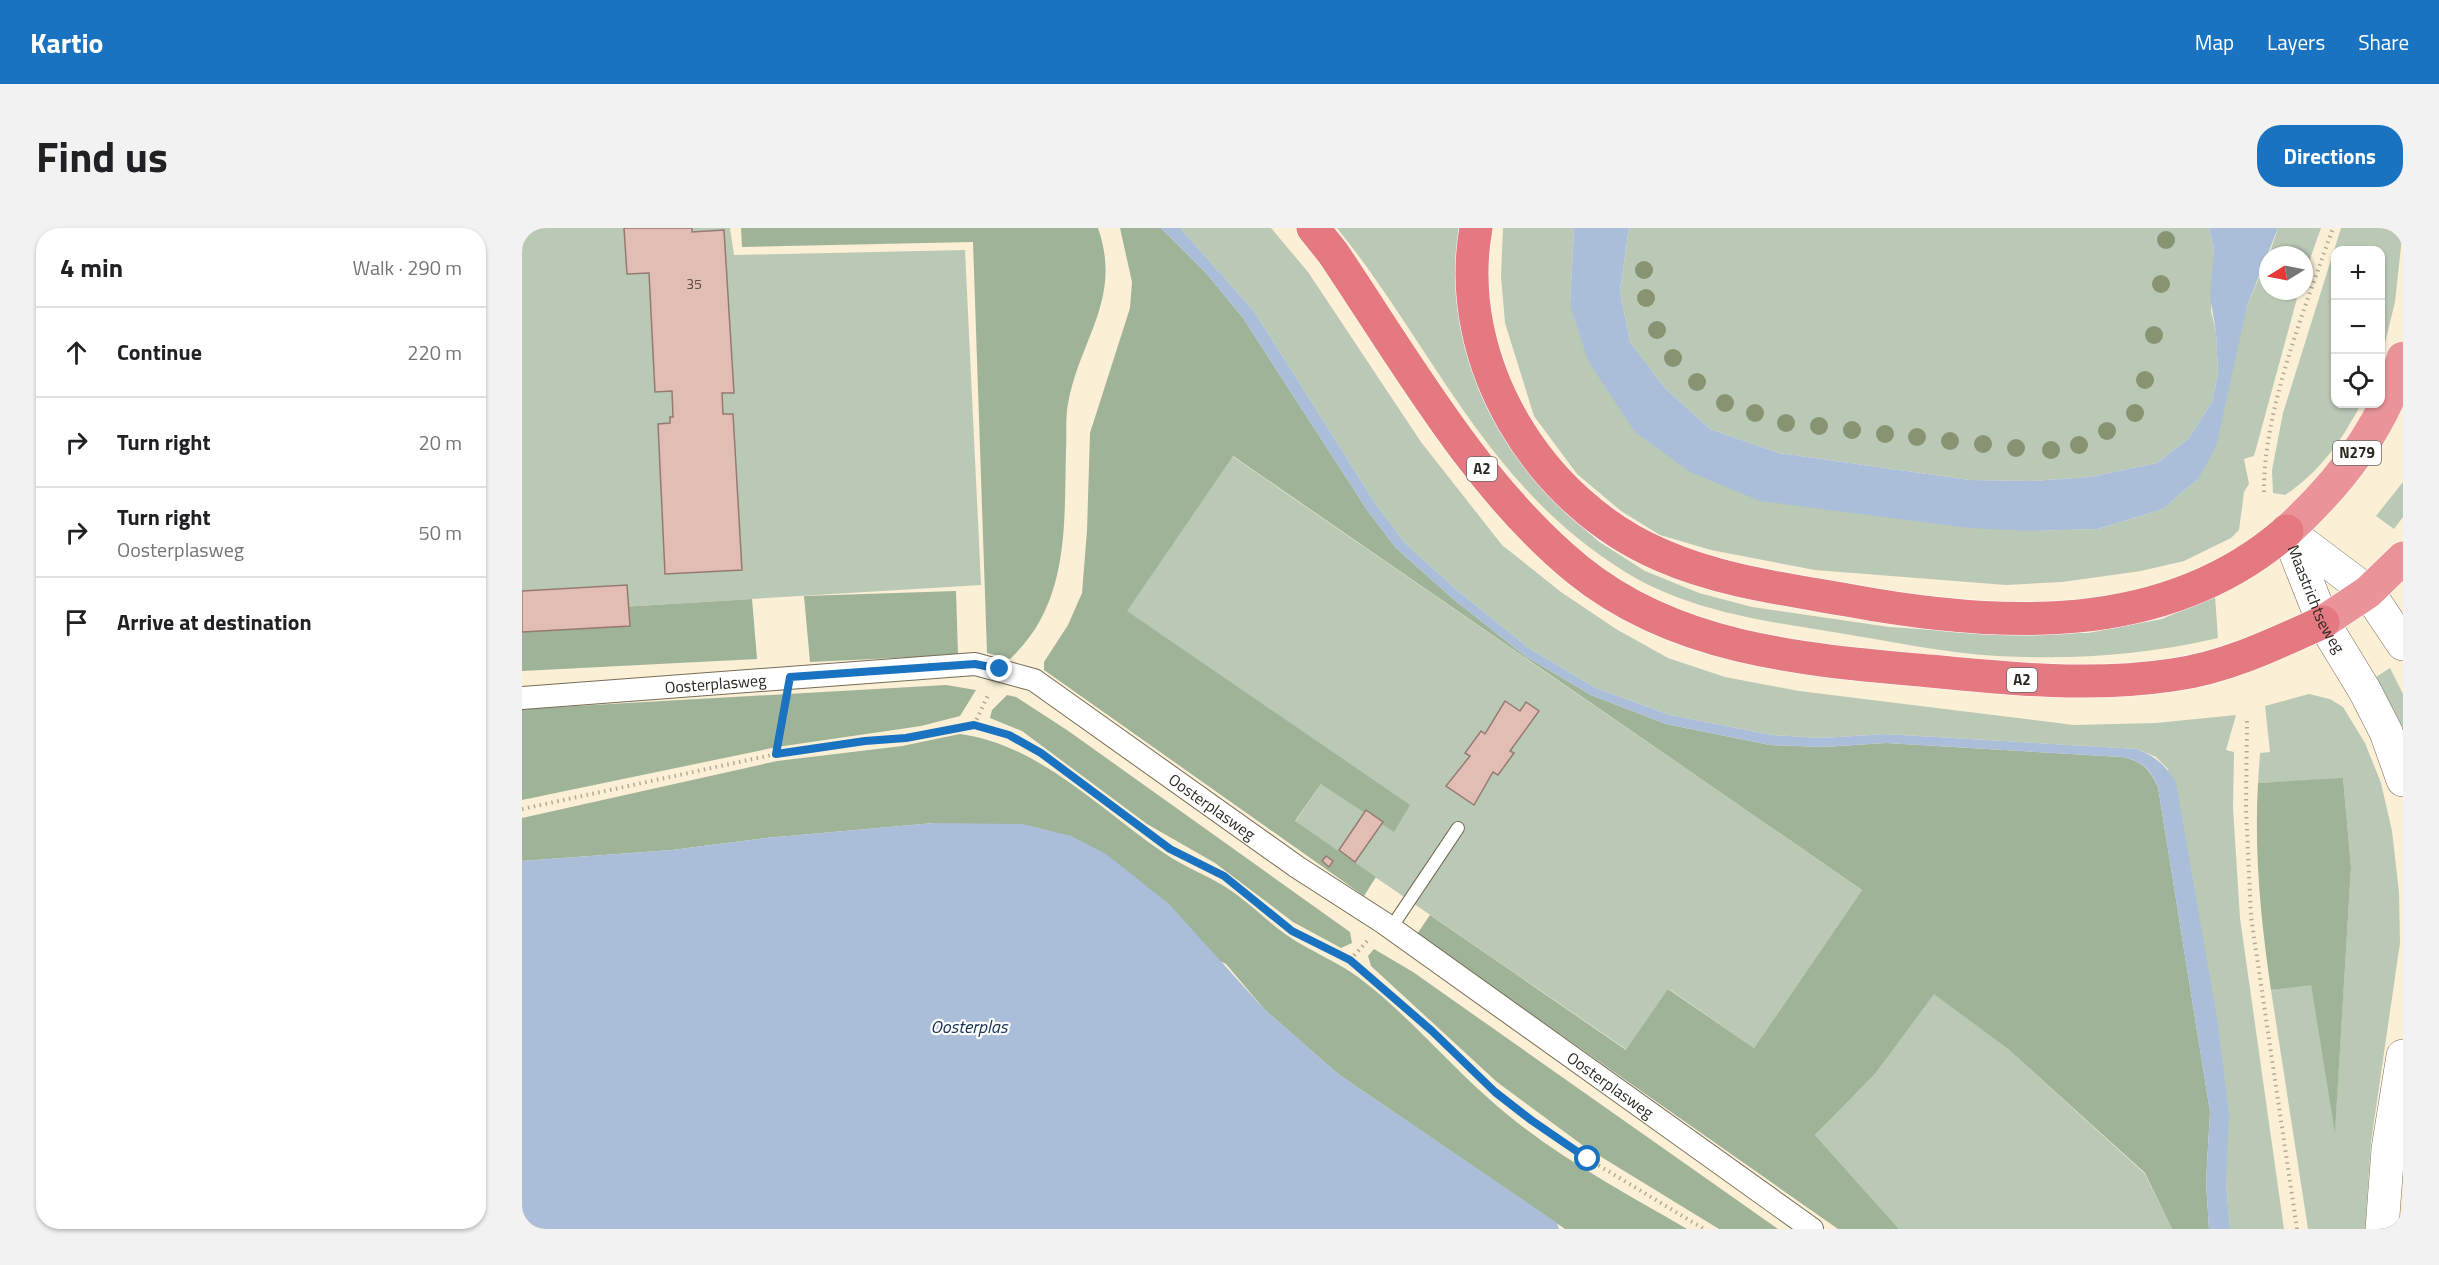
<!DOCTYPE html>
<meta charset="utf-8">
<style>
:root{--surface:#fff;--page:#f2f2f2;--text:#202124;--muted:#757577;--line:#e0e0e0;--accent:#1a73c0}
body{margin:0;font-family:"Titillium Web",sans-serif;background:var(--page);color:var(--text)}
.controls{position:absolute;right:18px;top:18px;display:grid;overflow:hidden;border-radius:12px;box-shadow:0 2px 4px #0004}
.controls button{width:54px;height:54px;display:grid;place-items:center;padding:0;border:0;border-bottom:2px solid var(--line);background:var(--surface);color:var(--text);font:30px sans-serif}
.compass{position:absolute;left:1737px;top:18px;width:54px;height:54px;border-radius:50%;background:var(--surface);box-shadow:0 2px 4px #0004;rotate:260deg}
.stop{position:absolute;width:18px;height:18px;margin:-14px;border:4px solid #1a73c0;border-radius:50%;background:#fff}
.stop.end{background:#1a73c0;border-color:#fff;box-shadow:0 2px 6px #0008}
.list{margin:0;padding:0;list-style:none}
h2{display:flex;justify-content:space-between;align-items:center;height:78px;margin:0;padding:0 24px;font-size:26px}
h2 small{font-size:20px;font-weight:400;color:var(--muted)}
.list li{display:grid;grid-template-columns:39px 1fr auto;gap:18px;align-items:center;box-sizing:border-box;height:90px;padding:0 24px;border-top:2px solid var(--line)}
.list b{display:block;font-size:22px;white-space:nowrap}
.list p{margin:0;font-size:20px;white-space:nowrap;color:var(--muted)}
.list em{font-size:20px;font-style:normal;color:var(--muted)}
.icon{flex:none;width:33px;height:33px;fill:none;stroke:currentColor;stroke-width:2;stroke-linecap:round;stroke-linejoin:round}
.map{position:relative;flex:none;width:1881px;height:1001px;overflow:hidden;border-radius:24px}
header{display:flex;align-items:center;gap:36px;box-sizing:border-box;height:84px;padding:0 30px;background:var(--accent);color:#fff}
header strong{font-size:28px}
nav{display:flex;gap:33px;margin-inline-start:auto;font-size:21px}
.intro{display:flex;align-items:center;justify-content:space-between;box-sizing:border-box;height:144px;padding:0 36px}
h1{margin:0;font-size:42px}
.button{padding:15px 27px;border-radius:24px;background:var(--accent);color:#fff;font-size:21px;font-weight:700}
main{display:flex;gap:36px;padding:0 36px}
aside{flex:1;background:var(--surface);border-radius:24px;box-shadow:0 2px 4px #0004}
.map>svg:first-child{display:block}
.green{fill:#bac8b6}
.forest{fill:#9eb398}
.water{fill:#aabed9}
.building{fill:#e2bdb3;stroke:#957a73;stroke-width:1.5}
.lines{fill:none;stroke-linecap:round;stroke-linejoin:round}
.service-casing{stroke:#776c56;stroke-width:14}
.minor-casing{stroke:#776c56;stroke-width:24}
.secondary-casing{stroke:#776c56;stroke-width:34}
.trunk-casing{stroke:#fff;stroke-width:34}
.motorway-casing{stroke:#fff;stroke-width:34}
.path{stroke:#b3aa97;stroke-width:4;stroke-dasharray:1.5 4.5;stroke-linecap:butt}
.service{stroke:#fff;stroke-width:12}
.minor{stroke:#fff;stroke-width:22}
.secondary{stroke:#fff;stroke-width:33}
.trunk{stroke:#ea949a;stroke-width:33}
.motorway{stroke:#e47981;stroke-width:33}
.tree{fill:#889372}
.route{stroke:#1a73c0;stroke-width:8}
.labels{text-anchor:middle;stroke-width:4.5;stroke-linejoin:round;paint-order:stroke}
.number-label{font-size:14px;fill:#5a4d44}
.shield{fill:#fff;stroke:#6b6862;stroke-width:1.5}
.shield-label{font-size:15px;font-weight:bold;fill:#2c281f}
.street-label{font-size:16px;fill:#2c281f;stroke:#fff}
.water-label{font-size:18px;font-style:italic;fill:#163157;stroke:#fff}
</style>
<header>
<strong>Kartio</strong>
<nav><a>Map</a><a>Layers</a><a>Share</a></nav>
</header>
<div class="intro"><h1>Find us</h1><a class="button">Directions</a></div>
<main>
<aside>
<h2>4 min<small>Walk · 290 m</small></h2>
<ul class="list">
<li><svg class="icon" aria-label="ahead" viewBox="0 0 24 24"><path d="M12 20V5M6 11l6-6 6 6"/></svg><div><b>Continue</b></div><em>220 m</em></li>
<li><svg class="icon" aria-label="right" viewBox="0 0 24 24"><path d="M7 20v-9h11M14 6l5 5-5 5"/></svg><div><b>Turn right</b></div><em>20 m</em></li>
<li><svg class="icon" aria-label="right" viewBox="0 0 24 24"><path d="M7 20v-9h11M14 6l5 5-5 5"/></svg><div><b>Turn right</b><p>Oosterplasweg</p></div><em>50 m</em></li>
<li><svg class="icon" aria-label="arrive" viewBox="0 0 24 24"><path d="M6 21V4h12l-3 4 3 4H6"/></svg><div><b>Arrive at destination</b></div></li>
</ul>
</aside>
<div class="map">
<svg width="1881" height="1001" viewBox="0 0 1881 1001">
<rect width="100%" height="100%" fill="#fbefd6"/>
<g class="green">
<path d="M0 0H208L212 27 443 22 459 357 0 385Z"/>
<path d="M658 0H749L786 44 899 214 980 317 1039 364 1094 401 1146 430 1203 449 1277 463 1552 497 1634 495 1714 487 1704 522 1712 524 1711 580 1718 690 1762 1001H1708L1704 954 1646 541 1634 529 1615 521 1363 506 1300 510 1250 507 1148 487 1074 460 1008 421 936 363 883 315 855 278 732 83Z"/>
<path d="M815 0H945L984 207 1031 272 1076 313 1123 343 1177 365 1230 379 1367 399 1472 406 1566 405 1640 391 1693 368 1696 410C1623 427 1550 432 1475 428 1422 425 1368 413 1317 405 1248 394 1179 385 1117 352 1083 333 1052 309 1024 282 939 199 889 91 815 0Z"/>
<path d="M981 0H1052L1048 76 1113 204 1511 303 1576 301 1641 281 1676 251 1725 78 1746 28V63H1777L1732 228 1722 231 1727 256 1722 264 1717 302 1709 310 1662 333 1619 343 1540 354 1484 357 1293 342 1189 322 1138 307 1099 283 1055 246 1012 188 983 95 979 48Z"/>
<path d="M1107 0H1687L1692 21 1689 83 1694 104 1696 145 1690 174 1667 210 1635 235 1567 249 1510 253 1448 252 1257 225 1188 201 1143 160 1108 114 1098 63Z"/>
<path d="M1756 0H1799L1782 48V27H1747Z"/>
<path d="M1819 0H1881L1873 74 1859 131 1858 22H1814V176H1839C1820 212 1798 244 1763 267L1751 265 1750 242 1761 185Z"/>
<path d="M710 228 1340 662 1232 820 1147 761 1105 822 773 594 817 530 604 383Z"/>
<path d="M1881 254V289L1872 301 1854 288Z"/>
<path d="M1868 440 1881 466V500L1854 449Z"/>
<path d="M1787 466 1808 471 1821 479 1843 515 1859 555 1870 603 1877 664 1878 715 1849 914 1843 1001H1786L1749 762 1789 756 1813 901 1829 639 1821 551 1736 555 1738 525 1748 524 1743 478Z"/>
<path d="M1412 765 1486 821 1623 946 1650 1001H1377L1293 907 1353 846Z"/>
</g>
<g class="forest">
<path d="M219 0H576C601 71 557 112 546 176 543 191 545 207 544 222 542 298 548 375 488 431L465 425 451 14 220 19Z"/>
<path d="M598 0H639L684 45 721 90 845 282 874 320 930 370 1003 428 1069 467 1144 496 1248 517 1301 519 1364 515 1600 529C1620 533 1627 540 1636 559L1688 884 1684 954 1687 1001H1650L1623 945 1486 821 1412 766 1353 846 1293 907 1377 1001H1316L895 706 908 687 1104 822 1146 761 1232 820 1340 662 711 228 605 383 888 577 872 604 799 556 773 593 854 649 842 668 522 442V434L546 397 560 365 565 303 568 205 608 80 610 54Z"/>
<path d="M434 363 436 427 288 434 282 368Z"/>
<path d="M230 371 235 431 0 443V385Z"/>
<path d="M424 457 454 462 438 488 399 498 255 519 0 572V481Z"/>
<path d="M485 467 494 469 545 502 828 704 830 715 819 720 771 694 693 635 625 596 500 503 468 490 470 482Z"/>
<path d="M438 506C518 517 577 581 642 625 661 638 682 646 702 658 725 672 743 692 766 708 788 723 814 733 836 749 883 784 921 830 965 869 1024 923 1097 961 1165 1001H1043L816 846 743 782 704 736 412 595 244 610 150 622 0 633V590L255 533 380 518Z"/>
<path d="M1821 550 1829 639 1813 905 1789 757 1749 762C1739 694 1732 624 1736 555Z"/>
<path d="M852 721 891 744 1256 1001H1197L1063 919 975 854 849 738 846 728Z"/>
</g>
<g class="water">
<path d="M639 0H658L732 83 855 278 883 315 936 363 1008 421 1074 460 1148 487 1250 507 1300 510 1363 506 1615 521C1634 529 1644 537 1654 555L1695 790 1707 886 1704 954 1708 1001H1687L1684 954 1688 884 1636 559C1628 540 1620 533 1600 529L1364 515 1301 519 1248 517 1144 496 1069 467 1003 428 930 370 874 320 845 282 721 90 684 45Z"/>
<path d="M1052 0H1107L1098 63 1108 114 1143 160 1188 201 1257 225 1448 252 1510 253 1567 249 1635 235 1667 210 1690 174 1696 145 1694 104 1688 69 1692 21 1687 0H1756L1725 78 1694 219 1676 251 1641 281 1576 301 1511 303 1447 300 1238 273 1168 244 1113 204 1066 133 1048 76Z"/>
<path d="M412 595 501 596 549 608 584 626 647 676 743 782 816 846 1035 995 1037 1001H0V633L150 622 244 610Z"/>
</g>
<g class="building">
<path d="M102 0H170V4L202 2 212 165H200L201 186H211L220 342 143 346 136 196 148 195V189H151L150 163 133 164 127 45 105 46Z"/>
<path d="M105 357 108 398 0 404V363Z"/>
<path d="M983 473 998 483 1004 474 1017 483 988 523 992 525 976 547 971 544 952 577 924 558 948 528 943 525 959 503 963 506Z"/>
<path d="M844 582 861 594 833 634 817 622Z"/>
<path d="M804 628 811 633 807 639 800 633Z"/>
</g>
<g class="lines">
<g class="service-casing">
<path id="service" d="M869 700 936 600"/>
</g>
<g class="minor-casing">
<g id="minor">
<path id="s1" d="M0 470 453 436 512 452 775 639 862 695 1290 1001"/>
</g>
</g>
<g class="secondary-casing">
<g id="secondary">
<path id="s2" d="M1765 303 1801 394 1843 463 1864 504 1881 552"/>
<path d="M1765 303 1846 364 1881 416"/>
<path d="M1860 1001 1866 921 1881 828"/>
</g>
</g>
<g class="trunk-casing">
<g id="trunk">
<path d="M1765 303C1817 256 1862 199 1881 130"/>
<path d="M1801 394 1846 364 1881 330"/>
</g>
</g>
<g class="motorway-casing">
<g id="motorway">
<path d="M791 0 811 25C883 132 955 260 1056 342 1156 423 1286 432 1408 443 1489 451 1570 459 1650 447 1703 440 1753 416 1801 394"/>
<path d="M954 0C930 134 1017 275 1139 327 1198 353 1262 361 1325 372 1475 400 1642 410 1765 303"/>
</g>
</g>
<g class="path">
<path d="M1742 264C1741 183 1784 77 1811 0"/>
<path d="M1725 493 1724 580 1729 689 1775 1001"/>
<path d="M452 497 467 465"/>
<path d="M254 526 263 477"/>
<path d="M0 581 254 526 343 513 384 510 452 497 487 507 519 525 648 621 702 648 770 703 828 732 910 803 973 864 1009 893 1066 931 1182 1001"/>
<path d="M828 732 845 713"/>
</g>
<use href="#service" class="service"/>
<use href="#minor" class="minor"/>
<use href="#secondary" class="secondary"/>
<use href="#trunk" class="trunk"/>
<use href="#motorway" class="motorway"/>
</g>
<g class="tree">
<circle cx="1644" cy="12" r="9"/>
<circle cx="1122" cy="42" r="9"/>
<circle cx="1639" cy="56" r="9"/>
<circle cx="1124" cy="70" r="9"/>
<circle cx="1135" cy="102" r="9"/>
<circle cx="1632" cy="107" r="9"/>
<circle cx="1151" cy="130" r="9"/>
<circle cx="1623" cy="152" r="9"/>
<circle cx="1175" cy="154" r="9"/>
<circle cx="1203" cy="175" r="9"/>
<circle cx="1233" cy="185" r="9"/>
<circle cx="1613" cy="185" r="9"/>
<circle cx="1264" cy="195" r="9"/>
<circle cx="1297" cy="198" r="9"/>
<circle cx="1330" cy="202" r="9"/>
<circle cx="1585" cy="203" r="9"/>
<circle cx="1363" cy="206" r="9"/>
<circle cx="1395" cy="209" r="9"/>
<circle cx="1428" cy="213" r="9"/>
<circle cx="1461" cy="216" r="9"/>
<circle cx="1557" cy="217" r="9"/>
<circle cx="1494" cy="220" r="9"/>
<circle cx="1529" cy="222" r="9"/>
</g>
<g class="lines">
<path class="route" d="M478 441 453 436 268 449 254 526 343 513 384 510 452 497 487 507 519 525 648 621 702 648 770 703 828 732 910 803 973 864 1009 892 1066 931"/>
</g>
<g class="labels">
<g class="number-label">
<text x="172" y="61">35</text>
</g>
<g class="shield">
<rect x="1811" y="213" width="48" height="24" rx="4.5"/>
<rect x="945" y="229" width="30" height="24" rx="4.5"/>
<rect x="1485" y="440" width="30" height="24" rx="4.5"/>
</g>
<g class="shield-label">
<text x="1835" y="230">N279</text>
<text x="960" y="246">A2</text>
<text x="1500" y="457">A2</text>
</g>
<g class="street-label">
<text dy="6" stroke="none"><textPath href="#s2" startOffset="74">Maastrichtseweg</textPath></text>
<text dy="6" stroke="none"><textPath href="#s1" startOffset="194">Oosterplasweg</textPath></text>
<text dy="6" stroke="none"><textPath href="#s1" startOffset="734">Oosterplasweg</textPath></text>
<text dy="6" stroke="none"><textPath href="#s1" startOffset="1220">Oosterplasweg</textPath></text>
</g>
<g class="water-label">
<text x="447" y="805">Oosterplas</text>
</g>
</g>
</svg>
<div class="controls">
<button>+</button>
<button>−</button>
<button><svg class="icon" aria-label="locate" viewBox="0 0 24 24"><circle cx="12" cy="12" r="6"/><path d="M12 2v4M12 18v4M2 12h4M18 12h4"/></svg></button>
</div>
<svg class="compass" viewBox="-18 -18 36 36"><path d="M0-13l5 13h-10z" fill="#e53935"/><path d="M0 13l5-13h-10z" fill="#757577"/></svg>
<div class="stop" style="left:1066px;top:931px"></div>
<div class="stop end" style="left:478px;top:441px"></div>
</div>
</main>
